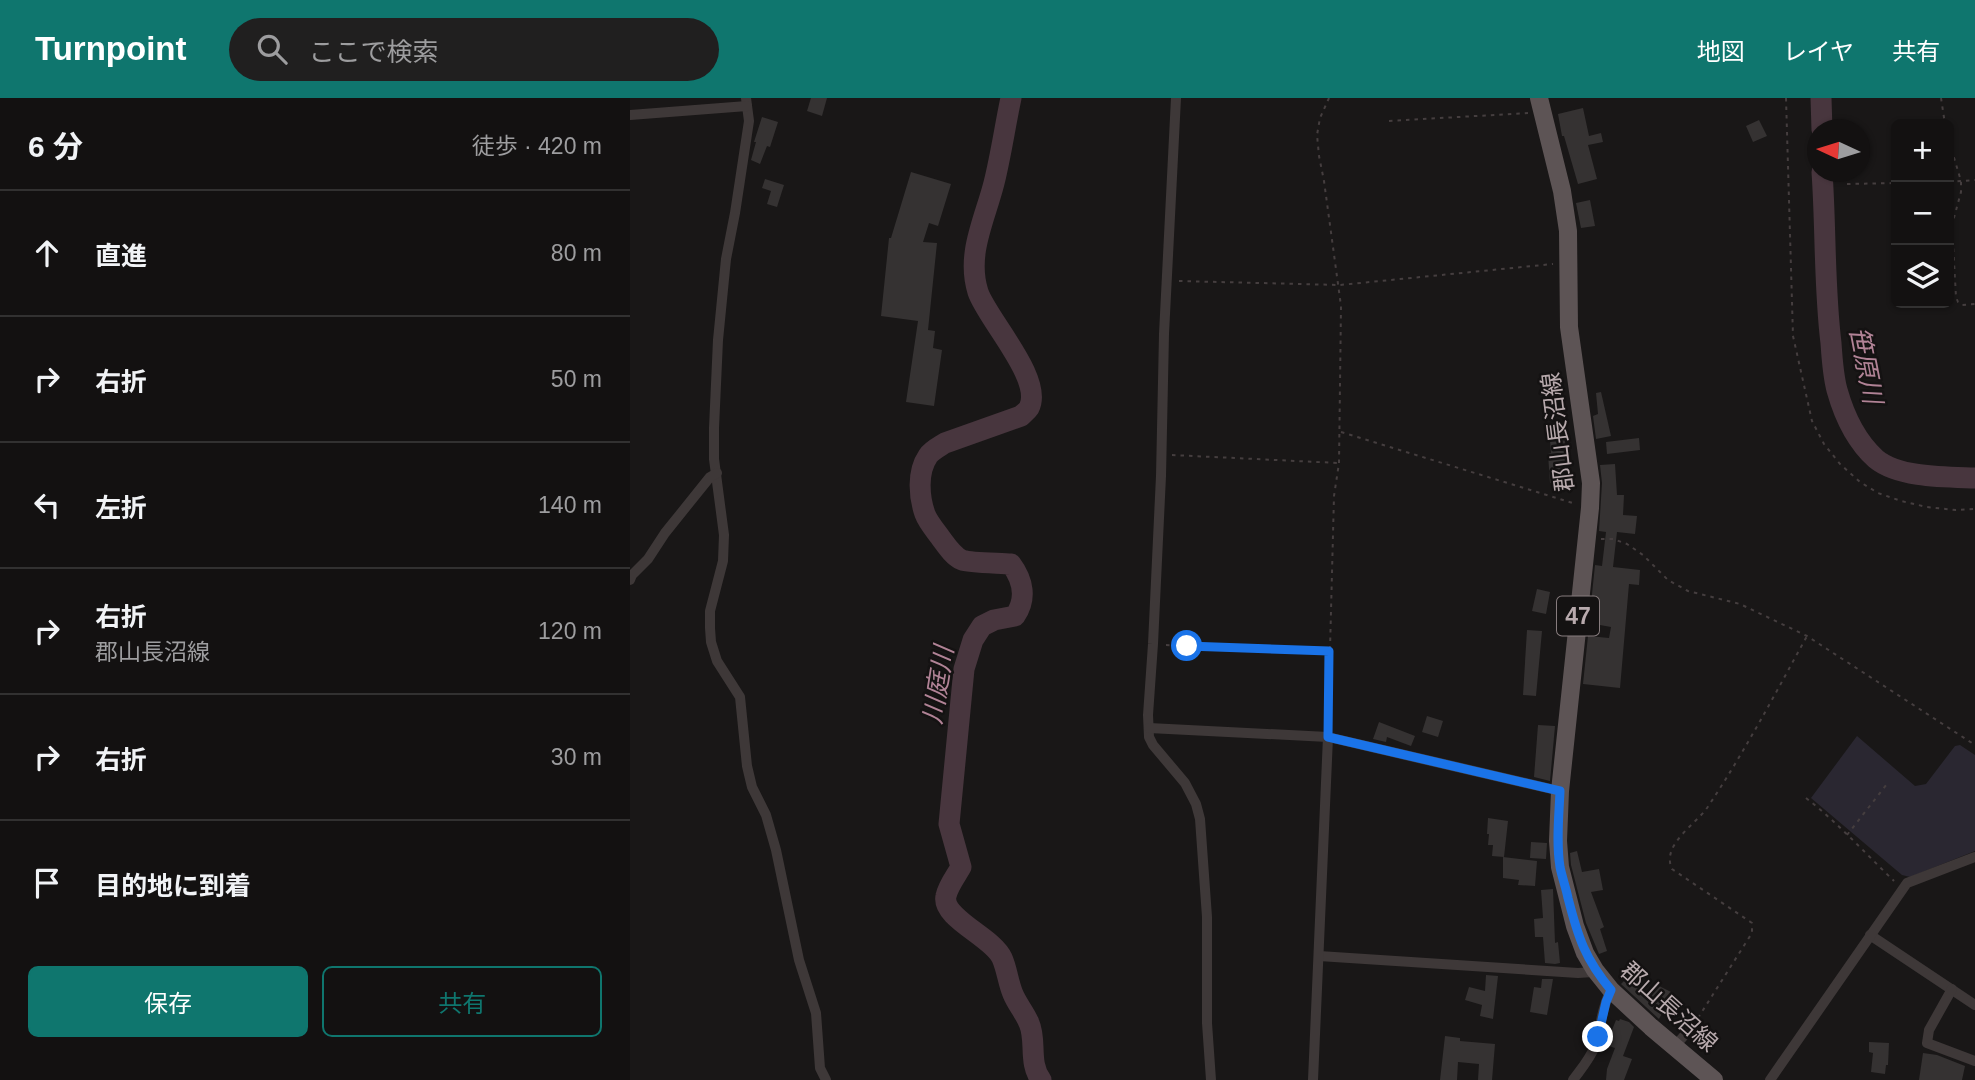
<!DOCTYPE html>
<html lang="ja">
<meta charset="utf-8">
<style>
:root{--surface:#131111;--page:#201f1f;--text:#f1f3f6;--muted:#9d9d9f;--line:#323131;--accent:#0f766e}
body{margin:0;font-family:Helvetica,"Noto Sans JP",sans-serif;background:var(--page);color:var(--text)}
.controls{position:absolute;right:21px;top:21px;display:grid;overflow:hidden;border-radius:10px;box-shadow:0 2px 5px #0004}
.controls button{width:63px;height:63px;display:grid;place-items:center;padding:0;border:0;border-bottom:2px solid var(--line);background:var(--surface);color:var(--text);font:35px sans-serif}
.compass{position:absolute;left:1177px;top:21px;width:63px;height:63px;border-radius:50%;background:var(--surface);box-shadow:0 2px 5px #0004;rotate:274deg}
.stop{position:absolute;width:21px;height:21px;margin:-16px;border:5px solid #1a73e8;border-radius:50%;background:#fff}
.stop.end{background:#1a73e8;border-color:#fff;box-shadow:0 2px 7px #0008}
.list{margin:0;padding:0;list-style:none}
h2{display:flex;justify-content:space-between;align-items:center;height:91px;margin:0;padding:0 28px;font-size:30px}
h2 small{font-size:23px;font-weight:400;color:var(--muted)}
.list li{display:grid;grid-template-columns:46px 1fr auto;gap:21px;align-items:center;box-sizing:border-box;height:126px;padding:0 28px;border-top:2px solid var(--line)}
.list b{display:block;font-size:26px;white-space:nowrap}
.list p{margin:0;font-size:23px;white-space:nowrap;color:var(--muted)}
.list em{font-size:23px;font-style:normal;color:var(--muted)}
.actions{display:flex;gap:14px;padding:21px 28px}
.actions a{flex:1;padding:16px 0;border:2px solid var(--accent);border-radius:10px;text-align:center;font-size:24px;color:var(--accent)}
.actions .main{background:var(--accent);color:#fff}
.icon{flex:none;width:38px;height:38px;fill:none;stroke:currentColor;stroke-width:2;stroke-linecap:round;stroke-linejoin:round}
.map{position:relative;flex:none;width:1345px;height:982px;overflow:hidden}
header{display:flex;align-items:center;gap:42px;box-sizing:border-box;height:98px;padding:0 35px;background:var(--accent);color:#fff}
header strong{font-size:33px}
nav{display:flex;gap:38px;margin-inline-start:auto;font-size:24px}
.search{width:490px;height:63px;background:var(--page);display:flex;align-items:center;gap:18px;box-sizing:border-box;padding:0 24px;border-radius:38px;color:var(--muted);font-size:26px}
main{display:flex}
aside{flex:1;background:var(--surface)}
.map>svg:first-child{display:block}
.green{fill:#2a2731}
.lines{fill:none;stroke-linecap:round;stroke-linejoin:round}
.river{stroke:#48363e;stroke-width:21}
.building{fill:#353232}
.path{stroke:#453e3f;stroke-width:2;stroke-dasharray:3.5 5;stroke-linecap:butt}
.street{stroke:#3e3838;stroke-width:10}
.primary{stroke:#5d5455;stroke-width:18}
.route{stroke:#1a73e8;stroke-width:9}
.labels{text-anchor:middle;stroke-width:5;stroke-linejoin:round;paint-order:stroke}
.shield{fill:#141212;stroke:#877c7e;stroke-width:2}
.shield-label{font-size:23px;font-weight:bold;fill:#b8aaad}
.street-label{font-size:24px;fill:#b8aaad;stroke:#141212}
.water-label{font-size:26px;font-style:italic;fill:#b18396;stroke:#141212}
</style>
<header>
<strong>Turnpoint</strong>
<div class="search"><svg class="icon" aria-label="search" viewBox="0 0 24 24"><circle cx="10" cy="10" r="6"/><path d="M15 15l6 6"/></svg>ここで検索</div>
<nav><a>地図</a><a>レイヤ</a><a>共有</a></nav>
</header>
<main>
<aside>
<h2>6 分<small>徒歩 · 420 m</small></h2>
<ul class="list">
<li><svg class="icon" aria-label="ahead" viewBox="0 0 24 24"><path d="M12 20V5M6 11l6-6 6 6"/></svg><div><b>直進</b></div><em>80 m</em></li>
<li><svg class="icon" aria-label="right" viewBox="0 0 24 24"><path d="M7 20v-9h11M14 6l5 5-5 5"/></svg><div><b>右折</b></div><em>50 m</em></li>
<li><svg class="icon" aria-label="left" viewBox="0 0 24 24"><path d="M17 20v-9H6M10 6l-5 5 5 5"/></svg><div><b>左折</b></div><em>140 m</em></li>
<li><svg class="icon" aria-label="right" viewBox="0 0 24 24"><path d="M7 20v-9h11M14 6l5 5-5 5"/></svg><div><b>右折</b><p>郡山長沼線</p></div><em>120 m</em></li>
<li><svg class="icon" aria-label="right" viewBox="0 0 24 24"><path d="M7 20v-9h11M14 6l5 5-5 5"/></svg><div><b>右折</b></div><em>30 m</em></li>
<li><svg class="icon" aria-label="arrive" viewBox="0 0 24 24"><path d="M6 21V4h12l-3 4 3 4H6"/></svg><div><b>目的地に到着</b></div></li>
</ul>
<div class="actions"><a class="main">保存</a><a>共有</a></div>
</aside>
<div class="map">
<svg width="1345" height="982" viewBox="0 0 1345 982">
<rect width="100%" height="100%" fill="#191717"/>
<path class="green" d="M1227 638 1285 688 1296 686 1325 648 1330 647 1345 657V753L1280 779 1272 777 1181 700Z"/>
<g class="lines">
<g class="river">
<path d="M381 0C375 28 371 57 364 85 355 121 336 156 348 194 357 221 414 281 399 310 397 313 394 315 391 318L315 345C309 349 302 352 298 358 287 374 289 399 295 416 298 424 305 432 310 439 316 447 323 458 332 462 340 465 370 465 381 466 393 482 397 501 385 518L364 522 352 528 343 542 334 571 319 726 331 769C326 778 318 788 316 798 311 820 363 839 372 860 377 871 378 884 383 896 387 906 395 915 399 925 407 943 398 964 411 982"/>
<path d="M1191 0 1192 32"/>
<path d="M1192 74C1196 131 1194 188 1201 245 1202 260 1203 277 1207 292 1214 317 1227 344 1246 361 1269 380 1317 379 1345 380"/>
</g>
</g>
<g class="building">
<path d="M181 0H197L192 18 177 13Z"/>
<path d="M953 10 959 38 971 35 973 44 958 47 967 81 948 86 934 38H932L928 16Z"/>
<path d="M132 19 148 24 140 49 137 48 130 66 121 62 126 44H124Z"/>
<path d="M1129 22 1137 38 1123 44 1116 28Z"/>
<path d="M281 74 321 86 308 128 299 125 293 144 307 145 298 232 305 233 303 250 312 252 304 308 276 304 288 223 251 218 259 140H261Z"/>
<path d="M135 81 154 87 147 109 137 106 141 93 132 90Z"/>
<path d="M960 102 965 128 951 130 946 105Z"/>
<path d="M971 294 981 338 966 341 963 318 968 316 966 295Z"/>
<path d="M934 327 937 384 920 385 918 356 921 355 919 329Z"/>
<path d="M1009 340 1010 352 977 356 976 344Z"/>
<path d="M985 366 987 397H994L993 417 1007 418 1005 436 987 434 983 469 1010 472 1009 487 999 486 990 590 953 586 958 538 979 540 981 529 959 525 965 467 972 468 976 434 969 433 972 385 970 367Z"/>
<path d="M907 491 920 494 916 516 902 513Z"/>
<path d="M897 532 912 533 906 598 893 597Z"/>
<path d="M797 618 813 623 808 639 792 634Z"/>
<path d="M749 624 785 638 781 648 757 639 756 644 743 641Z"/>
<path d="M908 627 925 628 920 683 904 679Z"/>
<path d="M858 720 878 723 874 759 862 758 863 747H858L859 736H857Z"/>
<path d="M901 744 917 745 916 761 900 760Z"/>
<path d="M947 753 952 774 969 771 973 792 961 794 974 829 970 831 977 853 969 856 956 825 941 767 940 755Z"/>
<path d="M873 759 907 763 905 788 888 787 889 782 873 780Z"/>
<path d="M923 791 925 845 928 844 930 865 925 866 915 865 913 839H905L904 821 913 820 911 792Z"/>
<path d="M856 877 868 878 863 921 850 918 852 907 835 902 839 889 855 893Z"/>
<path d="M999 878 1020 901 1027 887 1043 895 1029 921 991 886Z"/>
<path d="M912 881H923L917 917 900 914 904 889 911 890Z"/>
<path d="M990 921 999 924 1004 929 993 958 1002 961 994 982H976L977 971 985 950 976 947 986 922 989 923Z"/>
<path d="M815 938 830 940V943L865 946 862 982H848L849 966 828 964 827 982H810Z"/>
<path d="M1239 944 1259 945 1258 967H1256L1255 976 1241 974 1243 955 1239 954Z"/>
<path d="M1293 955 1307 957 1335 968 1332 982H1289Z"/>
</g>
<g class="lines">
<g class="path">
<path d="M1156 0 1163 238 1182 323 1194 346 1210 366 1230 384 1248 395 1271 403 1297 409 1326 412 1345 411"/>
<path d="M1311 0 1315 26"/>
<path d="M759 23 898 15"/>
<path d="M1319 43 1331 83V94L1322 127 1326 199 1328 204 1332 207 1345 206"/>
<path d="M1319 84 1345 82"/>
<path d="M1217 86 1266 85"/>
<path d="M549 183 710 187 923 166"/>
<path d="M711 334 946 406"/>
<path d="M542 357 708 365"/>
<path d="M971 441H983L997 446 1013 457 1038 482 1058 493 1110 506 1177 538 1345 647"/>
<path d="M536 547 698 553"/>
<path d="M698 628 704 398 709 365 711 208 694 83 689 58 687 37 690 20 699 0"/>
<path d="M1176 700C1208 725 1235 755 1264 783"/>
<path d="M1217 737 1257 686"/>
<path d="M1068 920 1122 835V825L1042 771C1031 747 1065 727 1077 710 1114 655 1145 596 1177 538"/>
</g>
<g class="street">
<path d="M116 0 119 23 105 115 96 161 88 242 84 330V361L94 437 93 463 80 513V530L81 544 87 563 110 599 117 668 122 689 136 717 146 752 169 862 186 915 190 970 196 982"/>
<path d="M546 0 534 236 531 378 523 546 518 617 519 639 523 647 555 685 566 706 570 721 577 819V925L581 982"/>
<path d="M0 17 117 8"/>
<path d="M0 482 2 477 18 461 35 435 80 379 87 375"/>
<path d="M519 630 698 639 930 693"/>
<path d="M1240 837 1345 907"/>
<path d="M689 858 948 875 963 874 965 872"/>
<path d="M1322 891 1299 932 1297 945 1345 963"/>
<path d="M1044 949 1061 930"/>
<path d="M683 982 698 639"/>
<path d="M943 982C951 971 960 961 965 948 971 930 971 910 981 892"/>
<path d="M1140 982 1277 785 1345 759"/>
</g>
<path class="primary" d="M909 0 932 93 938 133 939 229 961 385 960 410 930 693 928 743 930 769 945 828 955 855 965 872 981 892 1021 929 1084 982"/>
</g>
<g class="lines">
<path class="route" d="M557 548 699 553 698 639 930 693C929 718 926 744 930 769 932 779 936 790 938 800 948 839 955 861 981 892L976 904 968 939"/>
</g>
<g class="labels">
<rect class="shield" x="927" y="498.5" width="42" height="39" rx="5"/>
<g class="shield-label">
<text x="948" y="526">47</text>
</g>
<g class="street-label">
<text transform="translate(928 334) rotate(-97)" y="8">郡山長沼線</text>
<text transform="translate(1039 909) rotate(42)" y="8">郡山長沼線</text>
</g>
<g class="water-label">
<text transform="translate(1236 267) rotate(79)" y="9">笹原川</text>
<text transform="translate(308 587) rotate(-81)" y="9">川庭川</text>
</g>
</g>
</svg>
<div class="controls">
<button>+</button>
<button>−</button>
<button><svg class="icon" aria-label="layers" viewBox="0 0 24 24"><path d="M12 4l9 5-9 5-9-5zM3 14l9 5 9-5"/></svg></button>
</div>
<svg class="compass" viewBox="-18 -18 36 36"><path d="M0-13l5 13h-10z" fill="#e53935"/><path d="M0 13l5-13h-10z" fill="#9d9d9f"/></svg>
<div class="stop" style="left:557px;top:548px"></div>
<div class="stop end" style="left:968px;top:939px"></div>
</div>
</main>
